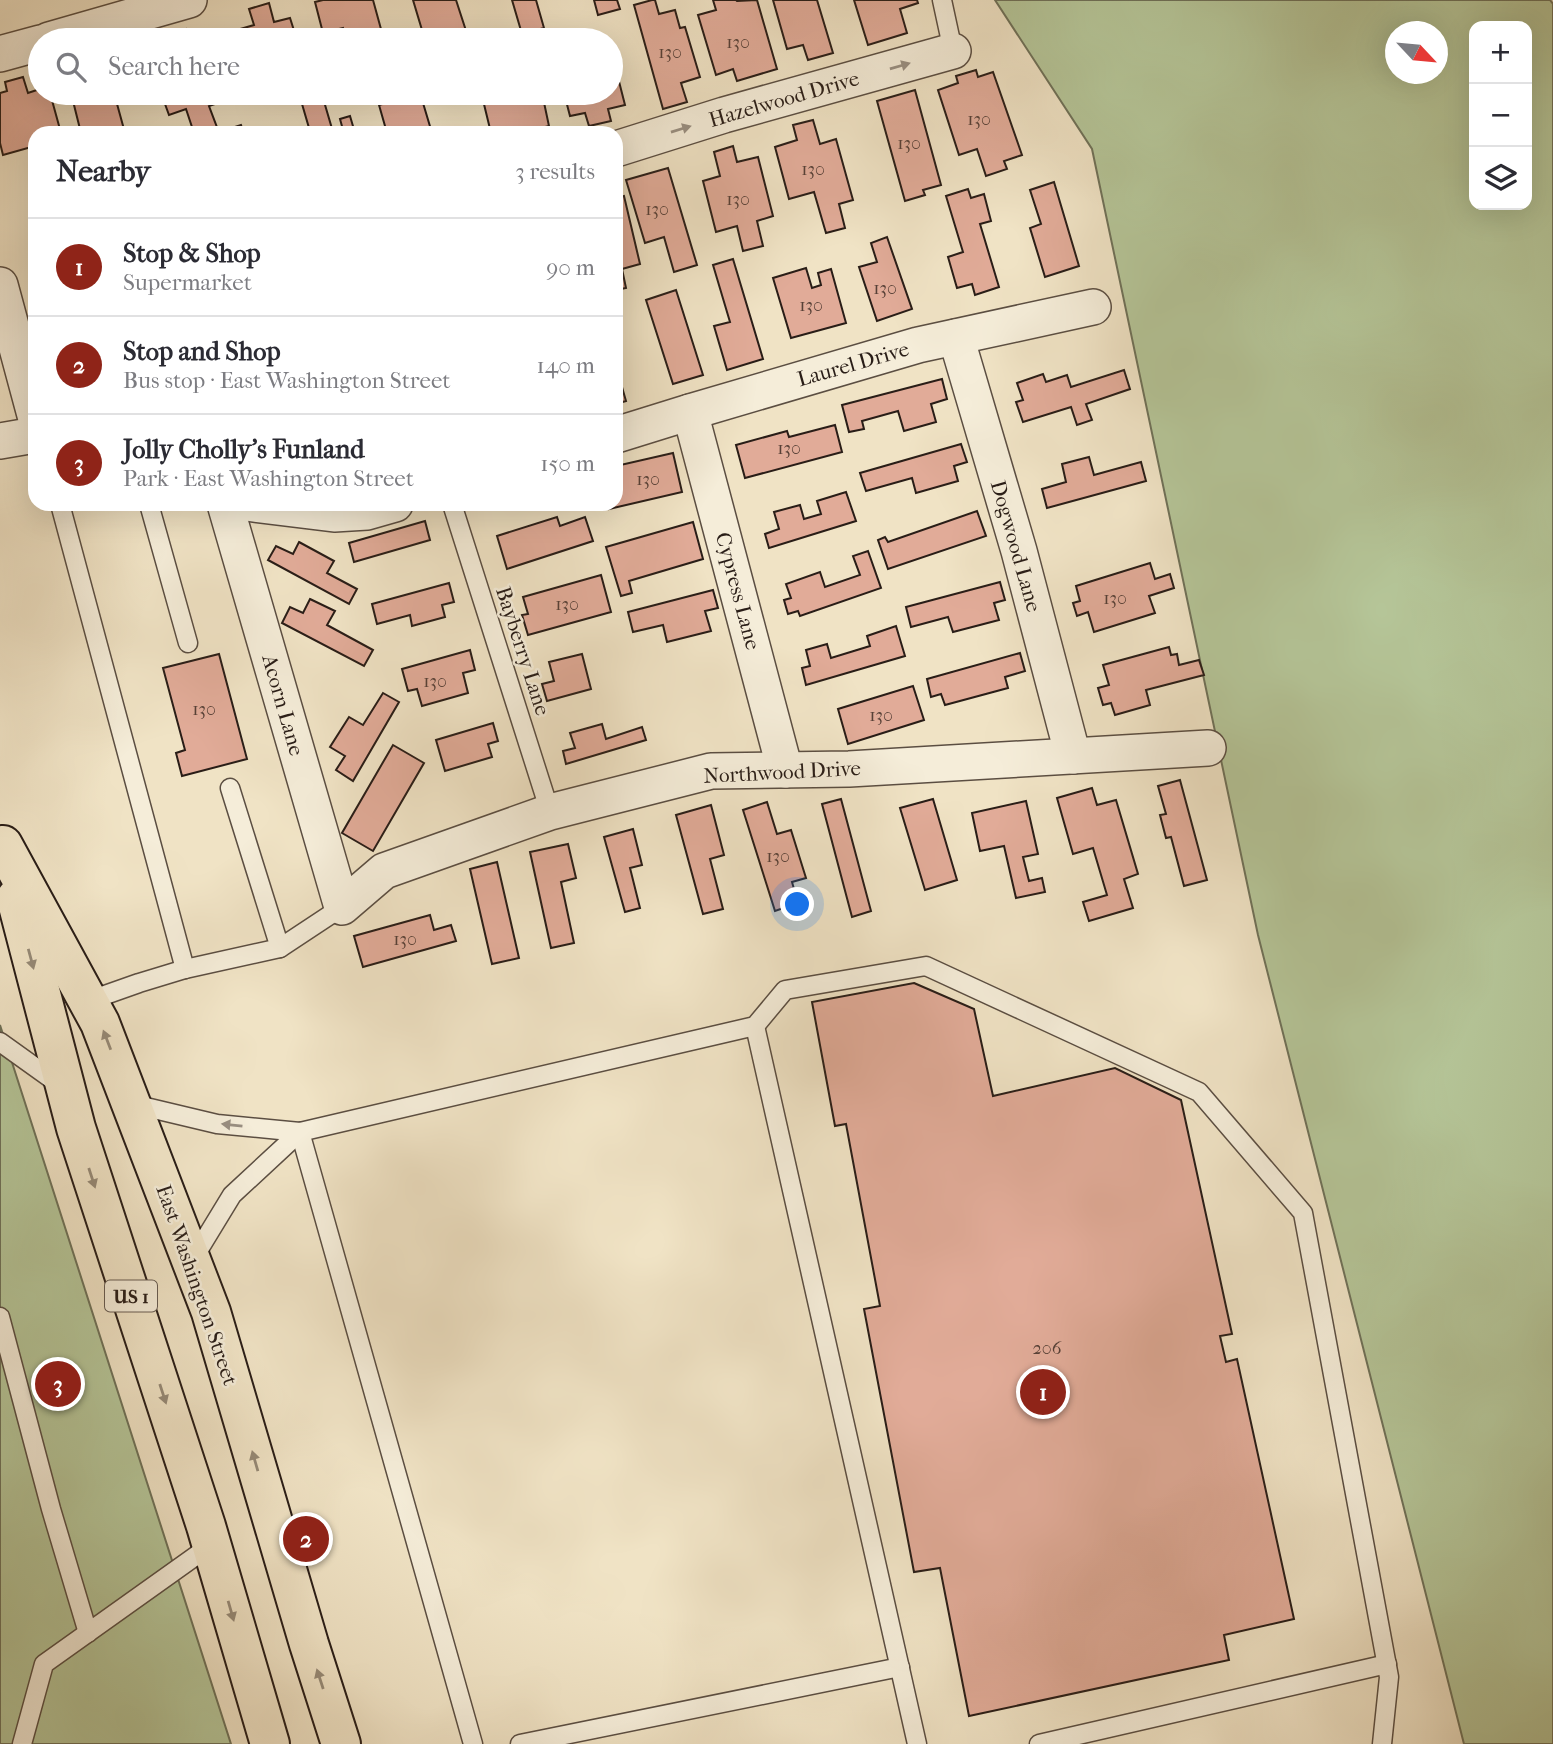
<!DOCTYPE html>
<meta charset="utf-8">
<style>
:root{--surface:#fff;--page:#f2f2f3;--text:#2b2b33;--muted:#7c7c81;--line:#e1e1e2;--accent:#8f2418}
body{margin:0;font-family:"IM FELL French Canon",serif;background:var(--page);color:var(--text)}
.controls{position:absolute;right:21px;top:21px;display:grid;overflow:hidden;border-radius:14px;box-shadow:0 7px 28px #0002}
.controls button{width:63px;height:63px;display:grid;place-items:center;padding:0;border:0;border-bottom:2px solid var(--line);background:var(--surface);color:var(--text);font:35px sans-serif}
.compass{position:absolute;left:1385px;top:21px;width:63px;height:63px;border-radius:50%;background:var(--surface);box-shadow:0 7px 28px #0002;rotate:116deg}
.you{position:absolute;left:798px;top:905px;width:24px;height:24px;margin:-18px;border:5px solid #fff;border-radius:50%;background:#1a73e8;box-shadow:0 0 0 10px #1a73e833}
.badge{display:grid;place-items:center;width:46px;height:46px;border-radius:50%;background:var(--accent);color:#fff;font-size:23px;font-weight:700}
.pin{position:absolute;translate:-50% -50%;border:4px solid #fff;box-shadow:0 2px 7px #0006}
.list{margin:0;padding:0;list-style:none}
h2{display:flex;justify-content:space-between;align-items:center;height:91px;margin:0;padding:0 28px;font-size:30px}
h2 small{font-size:23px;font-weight:400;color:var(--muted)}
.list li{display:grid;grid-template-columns:46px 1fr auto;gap:21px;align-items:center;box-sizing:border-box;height:98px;padding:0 28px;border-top:2px solid var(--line)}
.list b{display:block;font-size:26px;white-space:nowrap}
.list p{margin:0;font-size:23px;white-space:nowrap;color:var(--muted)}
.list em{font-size:23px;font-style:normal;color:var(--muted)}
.icon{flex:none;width:38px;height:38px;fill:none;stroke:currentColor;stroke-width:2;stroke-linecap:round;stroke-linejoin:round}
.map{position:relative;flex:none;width:1553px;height:1744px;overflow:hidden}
.search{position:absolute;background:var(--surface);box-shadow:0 7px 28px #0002;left:28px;top:28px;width:595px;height:77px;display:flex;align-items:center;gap:18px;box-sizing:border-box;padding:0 24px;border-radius:38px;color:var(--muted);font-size:26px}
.panel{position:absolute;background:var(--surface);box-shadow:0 7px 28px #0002;left:28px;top:126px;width:595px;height:385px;border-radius:21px}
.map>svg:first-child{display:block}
.green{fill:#b5c598;stroke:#6f7158;stroke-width:2;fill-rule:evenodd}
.building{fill:#e1ab98;stroke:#291d17;stroke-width:2}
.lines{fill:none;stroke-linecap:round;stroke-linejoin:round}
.service-casing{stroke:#5b4e42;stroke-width:21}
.minor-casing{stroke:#5b4e42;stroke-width:38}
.primary-casing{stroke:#291d17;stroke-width:42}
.service{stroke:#f5edd9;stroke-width:18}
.minor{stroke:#f5edd9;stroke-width:35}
.primary{stroke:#f0e3c5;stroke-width:38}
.oneway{fill:#998f82}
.oneway2{fill:#968a77}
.labels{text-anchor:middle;stroke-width:5;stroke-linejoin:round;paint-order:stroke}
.number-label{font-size:18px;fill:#574037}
.shield{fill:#f5edd9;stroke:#665b51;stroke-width:2}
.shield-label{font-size:19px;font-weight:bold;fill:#291d17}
.street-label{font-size:21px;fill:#291d17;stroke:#f5edd9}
</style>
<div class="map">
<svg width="1553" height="1744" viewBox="0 0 1553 1744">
<rect width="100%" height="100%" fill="#f0e3c5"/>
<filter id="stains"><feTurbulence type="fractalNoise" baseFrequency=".00286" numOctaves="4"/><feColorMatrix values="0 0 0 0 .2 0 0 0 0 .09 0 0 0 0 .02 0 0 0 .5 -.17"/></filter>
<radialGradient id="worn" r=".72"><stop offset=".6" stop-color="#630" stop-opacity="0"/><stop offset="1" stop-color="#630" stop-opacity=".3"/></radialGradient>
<g class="green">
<path d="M995 0H1550L1553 4V1744H1464L1258 935 1092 149ZM1474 26H1527V205H1474ZM1396 32H1438V74H1396Z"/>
<path d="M0 1025 231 1744H0Z"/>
</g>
<g class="building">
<path d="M323 0H373L384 40H346L343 28 323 33 315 2Z"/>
<path d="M413 0H456L469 40H442L441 36 425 40Z"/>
<path d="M512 0H536L544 28 522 34Z"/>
<path d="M594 0H617L620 9 598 15Z"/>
<path d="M652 0H655L659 14 675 10 680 28 685 27 700 77 681 83 687 102 663 109 634 5Z"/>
<path d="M713 0H736L737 1 757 0 777 69 737 81 733 69 716 75 698 15 716 10Z"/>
<path d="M773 0H817L833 53 808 60 803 45 787 49Z"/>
<path d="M854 0H917L918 3 900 9 907 33 868 45Z"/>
<path d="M269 3 274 22 290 18 297 40H233L230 32 254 25 249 9Z"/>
<path d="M186 29 190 40H160L159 38Z"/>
<path d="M611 50 625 105 608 109 611 121 589 126 585 113 570 116 564 93H611Z"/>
<path d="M976 70 978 77 993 72 1022 155 1004 161 1007 169 986 176 977 149 959 155 938 90 958 83 956 76Z"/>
<path d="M23 77 28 93 40 89V93H50L61 133H35V146L3 155 0 143V93L7 91 5 82Z"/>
<path d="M915 90 941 185 923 190 925 195 905 201 877 101Z"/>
<path d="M71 93H114L125 133H103L102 128 81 133Z"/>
<path d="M161 93H224L227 100 209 106 218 130 210 133H194L186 109 169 115Z"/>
<path d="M393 93H420L432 133H387L379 105 396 100Z"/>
<path d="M498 93H542L549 126 534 130 535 133H512V132L491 133 482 96Z"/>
<path d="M323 98 333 132 343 130 340 119 350 116 355 133H295L309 128 302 104Z"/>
<path d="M813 120 820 144 836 139 853 200 839 204 845 228 826 233 814 192 789 199 775 147 797 140 793 125Z"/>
<path d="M241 125 244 133H223L222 131Z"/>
<path d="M733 146 737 162 758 157 773 216 757 221 763 246 743 251 737 226 716 232 703 181 720 176 714 152Z"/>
<path d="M668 168 697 265 674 272 664 237 645 243 626 180Z"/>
<path d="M1054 182 1079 266 1045 277 1030 228 1041 224 1030 190Z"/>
<path d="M968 189 971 198 984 194 991 221 980 224 999 287 975 295 972 284 957 288 948 257 963 252 946 196Z"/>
<path d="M624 196 640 264 622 269 626 288 616 290V198Z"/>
<path d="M887 237 912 309 877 321 859 267 877 262 871 243Z"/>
<path d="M733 259 763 359 727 370 714 326 730 322 713 265Z"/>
<path d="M806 268 812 288 821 285 818 273 831 269 846 323 791 338 773 278Z"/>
<path d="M676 290 703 375 673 384 646 300Z"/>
<path d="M616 366 626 401 616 404Z"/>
<path d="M1124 370 1130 389 1086 404 1092 420 1077 425 1071 407 1023 422 1016 402 1023 400 1017 383 1043 374 1046 382 1067 375 1071 387Z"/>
<path d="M942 379 947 399 931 404 936 422 904 431 898 411 862 421 864 429 849 432 842 405Z"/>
<path d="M835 425 842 452 745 478 736 445 787 431 789 437Z"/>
<path d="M961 444 967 462 954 466 958 481 916 493 912 478 866 491 860 473Z"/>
<path d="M673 453 682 492 609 509 608 504H616V466Z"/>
<path d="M1089 457 1094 475 1141 462 1146 481 1047 508 1042 489 1066 482 1062 464Z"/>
<path d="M846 492 856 521 769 548 765 534 779 529 774 512 800 505 804 519 821 514 817 501Z"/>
<path d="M977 511 986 536 888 569 878 540 885 537 888 542Z"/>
<path d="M557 517 560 526 585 517 593 541 507 569 497 536Z"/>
<path d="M425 521 430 540 354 562 349 543Z"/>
<path d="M693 522 703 559 629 581 632 593 621 596 606 547Z"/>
<path d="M299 542 334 561 327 573 357 589 349 604 268 560 276 546 293 554Z"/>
<path d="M868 551 881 588 800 616 798 611 788 614 784 600 791 598 786 584 820 572 825 587 860 575 853 556Z"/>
<path d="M1150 563 1155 579 1170 574 1174 588 1149 596 1155 613 1094 632 1088 612 1077 616 1073 603 1080 601 1076 586Z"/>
<path d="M601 575 611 612 528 635 522 615 528 614 523 597Z"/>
<path d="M1000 582 1005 600 994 603 999 620 953 632 948 617 911 627 906 607Z"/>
<path d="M449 583 454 602 442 605 445 617 412 626 410 615 377 624 372 604Z"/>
<path d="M713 590 718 608 705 611 711 631 667 642 663 625 633 632 628 612Z"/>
<path d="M310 599 335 611 327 625 373 650 364 666 282 623 290 607 303 613Z"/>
<path d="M896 626 905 656 806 685 802 668 810 666 806 650 827 644 831 658 870 646 867 636Z"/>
<path d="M1169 647 1171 655 1177 654 1179 665 1199 660 1204 675 1146 690 1150 705 1115 715 1111 703 1103 705 1098 688 1109 685 1103 665Z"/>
<path d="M470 650 475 670 463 673 468 693 422 706 417 689 408 691 402 669Z"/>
<path d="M1020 653 1025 671 1005 677 1008 688 945 705 941 694 931 697 927 679Z"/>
<path d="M219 654 247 759 182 776 176 753 185 750 163 668Z"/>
<path d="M582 654 591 689 547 701 542 684 554 681 549 662Z"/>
<path d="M913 686 924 720 848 744 838 709Z"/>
<path d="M383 693 399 702 353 781 336 770 345 756 330 747 349 717 363 725Z"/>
<path d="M493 723 498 741 488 744 492 757 445 771 436 740Z"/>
<path d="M602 724 606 739 642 727 646 740 566 764 563 751 575 748 570 733Z"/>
<path d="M393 745 424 763 373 851 342 833Z"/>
<path d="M1180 780 1207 880 1184 886 1171 837 1166 838 1160 815 1166 814 1158 786Z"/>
<path d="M1092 788 1097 805 1116 800 1138 874 1124 879 1133 908 1089 921 1083 902 1107 895 1093 848 1073 854 1057 798Z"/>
<path d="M841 799 871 911 852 917 822 804Z"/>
<path d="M933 799 957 880 925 890 900 808Z"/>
<path d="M1026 801 1038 854 1023 857 1029 881 1042 878 1045 892 1016 898 1004 846 980 851 972 813Z"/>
<path d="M767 802 777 834 791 830 806 878 792 882 798 903 775 911 743 810Z"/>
<path d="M711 805 724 855 710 859 723 909 703 914 676 815Z"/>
<path d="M633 829 642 865 630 868 640 908 625 912 604 837Z"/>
<path d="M568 844 576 878 561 882 574 943 551 948 530 852Z"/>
<path d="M497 862 519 958 492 964 470 869Z"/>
<path d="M430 915 434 930 451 925 456 941 363 967 354 936Z"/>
<path d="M914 983 974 1009 993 1096 1115 1068 1181 1100 1232 1334 1220 1336 1226 1362 1237 1359 1294 1619 1224 1635 1229 1660 969 1716 940 1568 914 1572 864 1309 880 1306 846 1124 835 1126 812 1002Z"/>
</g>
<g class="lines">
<g class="service-casing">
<g id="service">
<path d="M942 0 953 51"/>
<path d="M60 504 185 969"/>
<path d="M149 504 188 643"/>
<path d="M452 504 550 812"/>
<path d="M230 788 280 948"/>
<path d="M88 1001 139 983 185 969 280 948 342 907"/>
<path d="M755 1026 917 1744"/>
<path d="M0 1042 60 1085"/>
<path d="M133 1104 217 1124 300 1132 755 1026 785 990 926 966 1199 1092 1303 1213 1389 1677 1382 1744"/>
<path d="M300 1132 473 1744"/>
<path d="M193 1259 232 1195 300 1132"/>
<path d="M0 1317 51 1509 88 1633"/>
<path d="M22 1744 44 1664 211 1545"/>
<path d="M520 1744 900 1667"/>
<path d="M1039 1744 1387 1664"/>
</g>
</g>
<g class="minor-casing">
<g id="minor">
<path d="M49 40 189 0"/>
<path d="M0 54 40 43"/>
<path d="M616 149 724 115 953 51"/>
<path d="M0 285 35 415"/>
<path d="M956 337 1019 551 1073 756"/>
<path d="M690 412 785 770"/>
<path d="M616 435 690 412 918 345 1093 307"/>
<path d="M0 441 35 435"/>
<path d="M225 504 342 907 384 871 550 812 711 771 849 769 1208 748"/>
<path d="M253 504 334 514 367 512 395 504"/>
</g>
</g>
<g class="primary-casing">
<g id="primary">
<path d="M3 845 100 1023 211 1312 309 1644 341 1744"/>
<path d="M16 898 76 1128 206 1526 270 1744"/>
</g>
</g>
<use href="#service" class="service"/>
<use href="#minor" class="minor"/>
<use href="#primary" class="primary"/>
</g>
<defs><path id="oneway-solid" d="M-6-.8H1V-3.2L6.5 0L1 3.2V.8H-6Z" transform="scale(1.75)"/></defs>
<g class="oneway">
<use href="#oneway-solid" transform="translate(900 66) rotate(-16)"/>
<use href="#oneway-solid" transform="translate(681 129) rotate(-17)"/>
<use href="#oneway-solid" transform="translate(232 1125) rotate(-174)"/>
</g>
<g class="oneway2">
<use href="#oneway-solid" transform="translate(31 959) rotate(75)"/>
<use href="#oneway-solid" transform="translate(107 1040) rotate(-111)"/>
<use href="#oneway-solid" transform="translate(92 1178) rotate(72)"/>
<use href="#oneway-solid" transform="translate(163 1394) rotate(72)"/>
<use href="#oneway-solid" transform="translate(255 1461) rotate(-106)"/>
<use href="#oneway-solid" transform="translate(231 1611) rotate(74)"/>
<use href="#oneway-solid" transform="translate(320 1679) rotate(-108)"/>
</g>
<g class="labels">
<g class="number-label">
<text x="738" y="48">130</text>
<text x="670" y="58">130</text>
<text x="979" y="125">130</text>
<text x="909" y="149">130</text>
<text x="813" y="175">130</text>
<text x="738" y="205">130</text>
<text x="657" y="215">130</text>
<text x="885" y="294">130</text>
<text x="811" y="311">130</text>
<text x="789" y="454">130</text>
<text x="648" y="485">130</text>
<text x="1115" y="604">130</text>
<text x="567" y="610">130</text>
<text x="435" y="687">130</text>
<text x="204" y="715">130</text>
<text x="881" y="721">130</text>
<text x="778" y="862">130</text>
<text x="405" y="945">130</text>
<text x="1047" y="1354">206</text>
</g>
<rect class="shield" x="105" y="1280.5" width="52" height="31" rx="5"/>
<g class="shield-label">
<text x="131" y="1303">US 1</text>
</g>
<g class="street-label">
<text transform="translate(784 99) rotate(-16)" y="7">Hazelwood Drive</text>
<text transform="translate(853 364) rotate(-16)" y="7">Laurel Drive</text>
<text transform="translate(1016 546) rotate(74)" y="7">Dogwood Lane</text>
<text transform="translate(738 591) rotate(75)" y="7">Cypress Lane</text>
<text transform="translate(523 651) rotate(72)" y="7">Bayberry Lane</text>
<text transform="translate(283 705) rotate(74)" y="7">Acorn Lane</text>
<text transform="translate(782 772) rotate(-3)" y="7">Northwood Drive</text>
<text transform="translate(197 1285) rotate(71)" y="7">East Washington Street</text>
</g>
</g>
<rect width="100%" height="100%" filter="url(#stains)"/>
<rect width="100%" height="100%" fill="url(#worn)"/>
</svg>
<div class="controls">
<button>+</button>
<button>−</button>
<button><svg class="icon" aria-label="layers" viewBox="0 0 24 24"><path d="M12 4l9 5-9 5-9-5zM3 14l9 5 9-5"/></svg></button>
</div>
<svg class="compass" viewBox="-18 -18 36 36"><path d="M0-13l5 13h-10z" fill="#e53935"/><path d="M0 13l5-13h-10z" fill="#7c7c81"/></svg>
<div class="you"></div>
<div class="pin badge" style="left:1043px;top:1392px">1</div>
<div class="pin badge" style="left:306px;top:1539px">2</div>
<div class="pin badge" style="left:58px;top:1384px">3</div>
<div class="search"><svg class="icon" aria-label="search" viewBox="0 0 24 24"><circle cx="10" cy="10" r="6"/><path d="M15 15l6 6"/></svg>Search here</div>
<section class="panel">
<h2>Nearby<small>3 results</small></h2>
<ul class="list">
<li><span class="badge">1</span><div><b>Stop &amp; Shop</b><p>Supermarket</p></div><em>90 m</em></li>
<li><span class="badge">2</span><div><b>Stop and Shop</b><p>Bus stop · East Washington Street</p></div><em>140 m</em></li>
<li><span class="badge">3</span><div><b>Jolly Cholly's Funland</b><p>Park · East Washington Street</p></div><em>150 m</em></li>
</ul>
</section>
</div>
